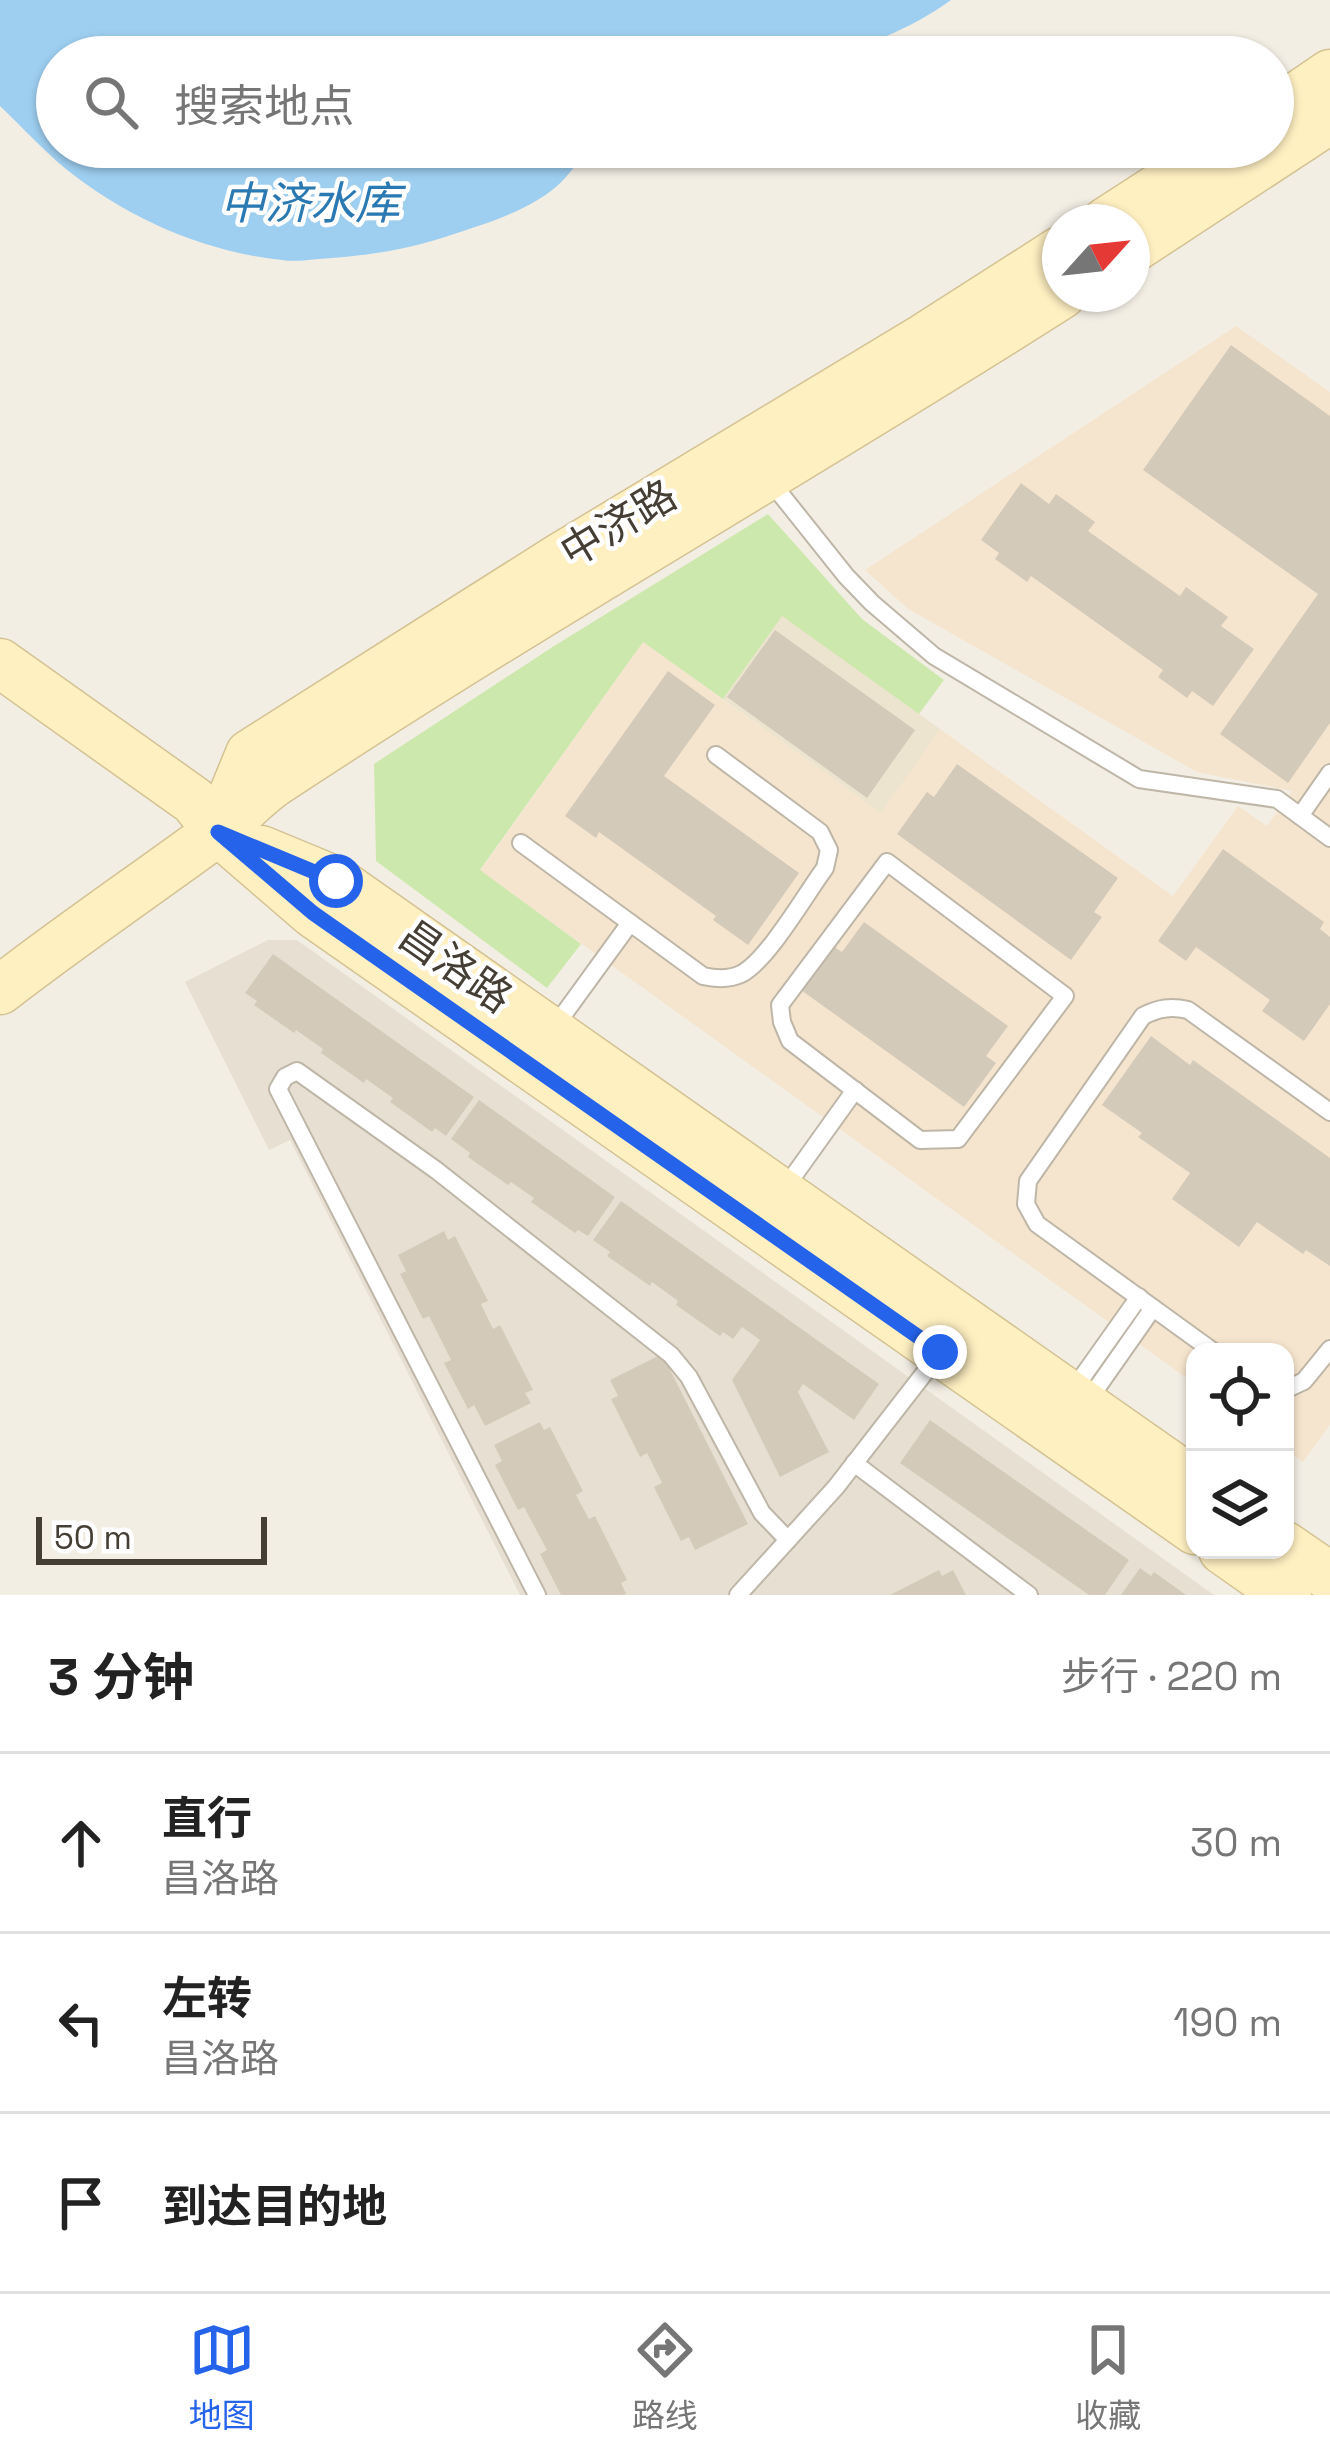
<!DOCTYPE html>
<html lang="zh">
<meta charset="utf-8">
<style>
:root{--surface:#fff;--page:#f6f6f6;--text:#222;--muted:#767676;--line:#e0e0e0;--accent:#2563eb}
body{margin:0;font-family:"Space Grotesk","Noto Sans SC",sans-serif;background:var(--page);color:var(--text)}
.controls{position:absolute;right:36px;bottom:36px;display:grid;overflow:hidden;border-radius:24px;box-shadow:0 3px 9px #0004}
.controls button{width:108px;height:108px;display:grid;place-items:center;padding:0;border:0;border-bottom:3px solid var(--line);background:var(--surface);color:var(--text);font:60px sans-serif}
.compass{position:absolute;left:1042px;top:204px;width:108px;height:108px;border-radius:50%;background:var(--surface);box-shadow:0 3px 9px #0004;rotate:63deg}
.scale{position:absolute;left:36px;bottom:30px;width:231px;box-sizing:border-box;padding-left:12px;border:6px solid #453e34;border-top:0;font-size:33px;line-height:42px;white-space:nowrap;color:#453e34;-webkit-text-stroke:9px #fff;paint-order:stroke}
.stop{position:absolute;width:36px;height:36px;margin:-27px;border:9px solid #2563eb;border-radius:50%;background:#fff}
.stop.end{background:#2563eb;border-color:#fff;box-shadow:0 3px 12px #0008}
.list{margin:0;padding:0;list-style:none}
h2{display:flex;justify-content:space-between;align-items:center;height:156px;margin:0;padding:0 48px;font-size:51px}
h2 small{font-size:39px;font-weight:400;color:var(--muted)}
.list li{display:grid;grid-template-columns:78px 1fr auto;gap:36px;align-items:center;box-sizing:border-box;height:180px;padding:0 48px;border-top:3px solid var(--line)}
.list b{display:block;font-size:45px;white-space:nowrap}
.list p{margin:0;font-size:39px;white-space:nowrap;color:var(--muted)}
.list em{font-size:39px;font-style:normal;color:var(--muted)}
.icon{flex:none;width:66px;height:66px;fill:none;stroke:currentColor;stroke-width:2;stroke-linecap:round;stroke-linejoin:round}
.map{position:relative;flex:none;width:1330px;height:1595px;overflow:hidden}
.search{position:absolute;background:var(--surface);box-shadow:0 3px 9px #0004;left:36px;right:36px;top:36px;height:132px;display:flex;align-items:center;gap:30px;box-sizing:border-box;padding:0 42px;border-radius:66px;color:var(--muted);font-size:45px}
.sheet{height:696px;background:var(--surface)}
nav{display:flex;justify-content:space-around;align-items:center;box-sizing:border-box;height:168px;border-top:3px solid var(--line);background:var(--surface);font-size:33px;color:var(--muted)}
nav a{display:grid;justify-items:center;gap:6px}
nav .on{color:var(--accent)}
.map>svg:first-child{display:block}
.residential{fill:#e7e0d2}
.commercial{fill:#f6e5ce}
.education{fill:#ece4ce}
.green{fill:#cde8ac}
.water{fill:#9ecff1}
.building{fill:#d4caba}
.lines{fill:none;stroke-linecap:round;stroke-linejoin:round}
.lane-casing{stroke:#beb6a7;stroke-width:20}
.secondary-casing{stroke:#d4c293;stroke-width:51}
.lane{stroke:#fff;stroke-width:16}
.secondary{stroke:#fff0c2;stroke-width:48}
.route{stroke:#2563eb;stroke-width:15}
.labels{text-anchor:middle;stroke-width:9;stroke-linejoin:round;paint-order:stroke}
.street-label{font-size:42px;fill:#453e34;stroke:#fff}
.water-label{font-size:45px;font-style:italic;fill:#2b79b3;stroke:#fff}
</style>
<div class="map">
<svg width="1330" height="1595" viewBox="0 0 1330 1595">
<rect width="100%" height="100%" fill="#f3eee4"/>
<path class="residential" d="M268 940H297L1214 1595H520L290 1140 269 1150 185 982Z"/>
<path class="commercial" d="M1236 326 1330 392V1425L1303 1462 1285 1449V1352H1195V1384L480 871 643 642 880 812 940 729 1173 896 1238 806 1267 826 1292 791 1197 772 908 609 865 570Z"/>
<path class="education" d="M782 615 940 729 881 813 723 699Z"/>
<path class="green" d="M768 514 862 619 944 680 919 714 782 616 723 699 643 642 480 870 581 944 547 988 376 861 374 764 554 646Z"/>
<path class="water" d="M0 0H951C909 30 866 47 815 57H57V147H588C581 157 574 168 566 177 538 209 484 224 445 237 403 251 362 256 319 259 307 260 294 262 282 260 204 252 127 218 66 169 43 150 22 127 0 106Z"/>
<g class="building">
<path d="M1231 345 1330 416V723L1288 783 1220 734 1318 594 1143 470Z"/>
<path d="M1021 483 1049 504 1056 494 1095 522 1088 531 1180 596 1186 587 1228 617 1221 626 1254 649 1213 706 1192 691 1187 698 1158 677 1163 670 1031 576 1027 582 995 559 999 553 981 540Z"/>
<path d="M775 630 915 730 867 798 727 697Z"/>
<path d="M668 671 715 705 664 776 799 873 748 945 713 920 716 916 599 832 596 838 565 816Z"/>
<path d="M957 764 1118 878 1094 912 1102 917 1071 960 897 834 927 792 934 797Z"/>
<path d="M1223 849 1324 922 1320 929 1330 937V1004L1304 1041 1262 1011 1270 1000 1196 947 1186 961 1158 941Z"/>
<path d="M864 922 1008 1026 986 1056 996 1063 964 1107 801 990 833 946 842 952Z"/>
<path d="M273 954 474 1097 446 1136 435 1128 432 1132 390 1102 393 1098 366 1079 364 1083 321 1053 323 1049 296 1030 294 1033 254 1005 257 1001 245 993Z"/>
<path d="M1151 1036 1190 1065 1193 1060 1330 1158V1266L1306 1250 1303 1254 1257 1222 1239 1247 1172 1199 1190 1173 1138 1137 1142 1133 1102 1105Z"/>
<path d="M479 1100 615 1197 588 1236 578 1230 575 1233 531 1202 534 1198 511 1182 508 1185 468 1157 470 1153 451 1139Z"/>
<path d="M621 1201 879 1384 854 1420 803 1384 798 1392 829 1452 780 1477 732 1380 760 1340 742 1327 733 1339 723 1332 720 1336 676 1305 678 1301 652 1282 650 1286 607 1256 610 1252 593 1240Z"/>
<path d="M444 1231 448 1240 455 1236 488 1301 481 1304 493 1329 500 1325 533 1390 525 1393 531 1403 485 1426 474 1405 468 1409 444 1363 451 1360 429 1316 423 1319 400 1274 406 1271 398 1255Z"/>
<path d="M662 1354 748 1524 695 1550 689 1537 681 1541 654 1487 662 1483 647 1453 640 1457 611 1399 618 1396 610 1380Z"/>
<path d="M930 1420 1129 1560 1105 1595H1089L900 1463Z"/>
<path d="M540 1422 544 1430 550 1427 583 1491 576 1495 589 1519 595 1516 627 1580 621 1583 626 1594 623 1595H561L540 1554 547 1550 524 1507 518 1510 495 1465 502 1461 494 1445Z"/>
<path d="M1140 1568 1151 1576 1154 1572 1186 1595H1121Z"/>
<path d="M939 1570 942 1576 953 1570 966 1595H890Z"/>
</g>
<g class="lines">
<g class="lane-casing">
<g id="lane">
<path d="M771 482 846 576 872 603 934 656 1139 779 1277 799 1330 838"/>
<path d="M1300 816 1330 773"/>
<path d="M521 843 703 976C716 979 728 980 741 974 768 960 805 895 825 868L829 850 820 832 716 755"/>
<path d="M887 862 1065 996 958 1139 920 1140 790 1041 782 1022 780 1005Z"/>
<path d="M553 1029 630 923"/>
<path d="M782 1192 855 1090"/>
<path d="M1214 1352 1037 1224 1026 1204 1028 1181 1143 1016C1159 1008 1171 1006 1188 1010L1330 1112"/>
<path d="M1073 1390 1139 1297"/>
<path d="M1285 1390 1304 1381 1330 1349"/>
<path d="M1085 1405 1153 1308"/>
<path d="M854 1463 1029 1595"/>
<path d="M537 1595 278 1089 285 1077 297 1071 436 1170 671 1355 689 1377 762 1513 788 1540"/>
<path d="M738 1595 836 1487 940 1353"/>
</g>
</g>
<g class="secondary-casing">
<g id="secondary">
<path d="M1273 113 1330 74"/>
<path d="M1106 222 1222 147"/>
<path d="M1132 249 1330 119"/>
<path d="M0 663 194 801 218 831 313 913 1195 1530"/>
<path d="M222 822 250 754 561 557 924 338 1060 251"/>
<path d="M261 850 336 881 1195 1483"/>
<path d="M0 990C70 936 142 887 213 835 235 819 253 797 275 782 532 612 802 460 1062 294"/>
<path d="M1285 1546 1330 1577"/>
<path d="M1223 1550 1287 1595"/>
</g>
</g>
<use href="#lane" class="lane"/>
<use href="#secondary" class="secondary"/>
</g>
<g class="lines">
<path class="route" d="M336 881 218 832 313 913 940 1352"/>
</g>
<g class="labels">
<g class="street-label">
<text transform="translate(618 523) rotate(-31)" y="15">中济路</text>
<text transform="translate(456 966) rotate(35)" y="15">昌洛路</text>
</g>
<g class="water-label">
<text x="310" y="219">中济水库</text>
</g>
</g>
</svg>
<div class="controls">
<button><svg class="icon" aria-label="locate" viewBox="0 0 24 24"><circle cx="12" cy="12" r="6"/><path d="M12 2v4M12 18v4M2 12h4M18 12h4"/></svg></button>
<button><svg class="icon" aria-label="layers" viewBox="0 0 24 24"><path d="M12 4l9 5-9 5-9-5zM3 14l9 5 9-5"/></svg></button>
</div>
<svg class="compass" viewBox="-18 -18 36 36"><path d="M0-13l5 13h-10z" fill="#e53935"/><path d="M0 13l5-13h-10z" fill="#767676"/></svg>
<div class="scale">50 m</div>
<div class="stop" style="left:336px;top:881px"></div>
<div class="stop end" style="left:940px;top:1352px"></div>
<div class="search"><svg class="icon" aria-label="search" viewBox="0 0 24 24"><circle cx="10" cy="10" r="6"/><path d="M15 15l6 6"/></svg>搜索地点</div>
</div>
<section class="sheet">
<h2>3 分钟<small>步行 · 220 m</small></h2>
<ul class="list">
<li><svg class="icon" aria-label="ahead" viewBox="0 0 24 24"><path d="M12 20V5M6 11l6-6 6 6"/></svg><div><b>直行</b><p>昌洛路</p></div><em>30 m</em></li>
<li><svg class="icon" aria-label="left" viewBox="0 0 24 24"><path d="M17 20v-9H6M10 6l-5 5 5 5"/></svg><div><b>左转</b><p>昌洛路</p></div><em>190 m</em></li>
<li><svg class="icon" aria-label="arrive" viewBox="0 0 24 24"><path d="M6 21V4h12l-3 4 3 4H6"/></svg><div><b>到达目的地</b></div></li>
</ul>
</section>
<nav>
<a class="on"><svg class="icon" aria-label="map" viewBox="0 0 24 24"><path d="M3 6l6-2 6 2 6-2v14l-6 2-6-2-6 2zM9 4v14M15 6v14"/></svg>地图</a>
<a><svg class="icon" aria-label="directions" viewBox="0 0 24 24"><path d="M12 3l9 9-9 9-9-9zM9 14v-3h6M13 9l2 2-2 2"/></svg>路线</a>
<a><svg class="icon" aria-label="saved" viewBox="0 0 24 24"><path d="M7 4h10v16l-5-4-5 4z"/></svg>收藏</a>
</nav>
